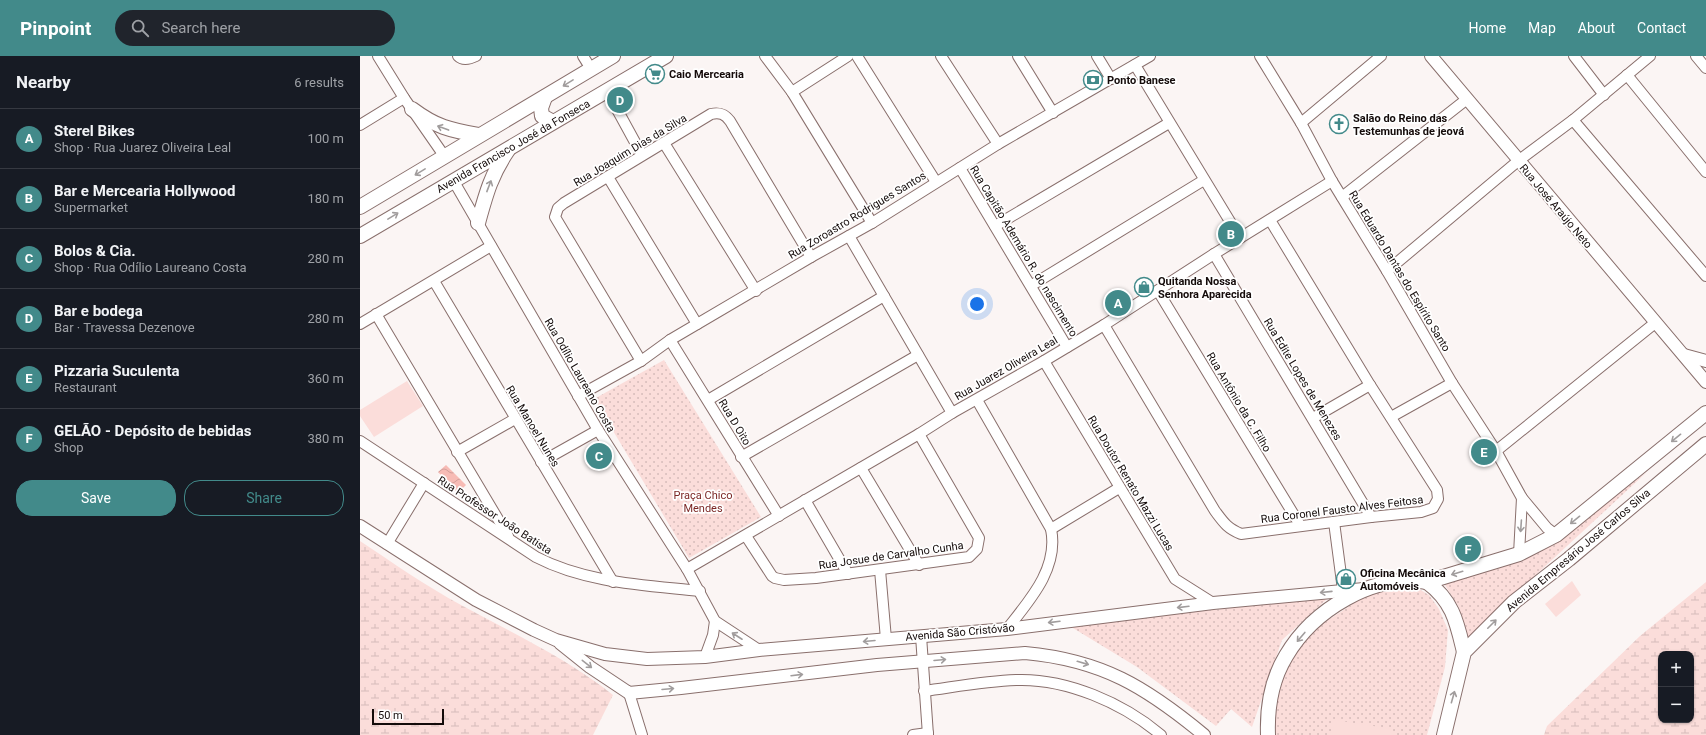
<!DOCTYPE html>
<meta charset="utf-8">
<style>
:root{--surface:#171b24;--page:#20242c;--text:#f1f3f6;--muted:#9ea1a6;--line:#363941;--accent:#428a8a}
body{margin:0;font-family:Roboto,sans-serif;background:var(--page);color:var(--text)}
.controls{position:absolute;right:12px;bottom:12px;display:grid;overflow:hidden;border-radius:8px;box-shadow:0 1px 3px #0004}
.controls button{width:36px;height:36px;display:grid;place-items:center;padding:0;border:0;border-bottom:1px solid var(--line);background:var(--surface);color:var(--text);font:20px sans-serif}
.scale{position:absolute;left:12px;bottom:10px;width:72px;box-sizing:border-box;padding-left:4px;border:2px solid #140b0a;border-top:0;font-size:11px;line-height:14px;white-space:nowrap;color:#140b0a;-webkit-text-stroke:3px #fff;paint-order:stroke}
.you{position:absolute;left:617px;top:248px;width:14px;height:14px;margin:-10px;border:3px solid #fff;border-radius:50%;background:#1a73e8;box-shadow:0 0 0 6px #1a73e833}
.badge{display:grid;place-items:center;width:26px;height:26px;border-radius:50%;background:var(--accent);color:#fff;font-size:13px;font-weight:700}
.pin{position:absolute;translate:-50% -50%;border:2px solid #fff;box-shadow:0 1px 4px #0006}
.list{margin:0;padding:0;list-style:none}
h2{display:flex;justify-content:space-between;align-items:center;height:52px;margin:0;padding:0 16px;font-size:17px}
h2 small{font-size:13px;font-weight:400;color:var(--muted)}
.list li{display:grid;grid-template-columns:26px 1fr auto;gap:12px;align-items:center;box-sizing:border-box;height:60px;padding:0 16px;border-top:1px solid var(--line)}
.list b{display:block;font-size:15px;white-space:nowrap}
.list p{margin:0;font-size:13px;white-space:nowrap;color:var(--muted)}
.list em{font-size:13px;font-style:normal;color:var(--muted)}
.actions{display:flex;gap:8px;padding:12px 16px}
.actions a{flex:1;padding:9px 0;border:1px solid var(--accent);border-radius:16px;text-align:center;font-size:14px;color:var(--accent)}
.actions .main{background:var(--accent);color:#fff}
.icon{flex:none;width:22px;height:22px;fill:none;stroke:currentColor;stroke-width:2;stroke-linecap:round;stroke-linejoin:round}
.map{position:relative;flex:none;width:1346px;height:679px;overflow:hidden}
header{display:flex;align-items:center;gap:24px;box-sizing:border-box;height:56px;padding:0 20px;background:var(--accent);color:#fff}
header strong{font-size:19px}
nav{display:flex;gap:22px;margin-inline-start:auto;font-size:14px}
.search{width:280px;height:36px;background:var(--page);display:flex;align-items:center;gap:10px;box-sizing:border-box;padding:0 14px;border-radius:22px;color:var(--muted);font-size:15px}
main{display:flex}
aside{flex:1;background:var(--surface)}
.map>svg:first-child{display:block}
.green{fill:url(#green-dots)}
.wetland{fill:url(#wetland-marsh);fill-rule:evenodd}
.pitch{fill:#fbddda}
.water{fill:url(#water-waves)}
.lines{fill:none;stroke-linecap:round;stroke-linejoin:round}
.minor-casing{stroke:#896f6c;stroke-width:12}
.tertiary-casing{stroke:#896f6c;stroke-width:14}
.secondary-casing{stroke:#896f6c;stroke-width:16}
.minor{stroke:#fff;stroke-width:10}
.tertiary{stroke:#fff;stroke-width:12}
.secondary{stroke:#fff;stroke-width:14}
.oneway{stroke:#a19d9d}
.labels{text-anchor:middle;stroke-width:3.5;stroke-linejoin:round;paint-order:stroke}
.poi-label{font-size:11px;font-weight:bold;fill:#140b0a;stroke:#fff;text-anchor:start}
.street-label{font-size:11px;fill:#140b0a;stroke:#fff}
.park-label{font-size:11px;fill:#7c2826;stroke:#fff}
</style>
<header>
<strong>Pinpoint</strong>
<div class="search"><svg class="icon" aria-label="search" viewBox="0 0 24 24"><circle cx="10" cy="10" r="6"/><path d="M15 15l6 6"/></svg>Search here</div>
<nav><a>Home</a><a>Map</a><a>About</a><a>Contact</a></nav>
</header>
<main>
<aside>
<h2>Nearby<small>6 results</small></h2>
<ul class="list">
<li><span class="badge">A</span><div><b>Sterel Bikes</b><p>Shop · Rua Juarez Oliveira Leal</p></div><em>100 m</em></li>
<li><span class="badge">B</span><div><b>Bar e Mercearia Hollywood</b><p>Supermarket</p></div><em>180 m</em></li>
<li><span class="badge">C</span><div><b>Bolos &amp; Cia.</b><p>Shop · Rua Odílio Laureano Costa</p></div><em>280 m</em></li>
<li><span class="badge">D</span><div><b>Bar e bodega</b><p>Bar · Travessa Dezenove</p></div><em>280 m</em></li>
<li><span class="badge">E</span><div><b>Pizzaria Suculenta</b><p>Restaurant</p></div><em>360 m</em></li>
<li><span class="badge">F</span><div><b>GELÃO - Depósito de bebidas</b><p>Shop</p></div><em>380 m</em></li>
</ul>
<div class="actions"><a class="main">Save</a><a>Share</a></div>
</aside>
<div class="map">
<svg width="1346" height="679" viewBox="0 0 1346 679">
<defs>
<pattern id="green-dots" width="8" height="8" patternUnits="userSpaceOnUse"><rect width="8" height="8" fill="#fbddda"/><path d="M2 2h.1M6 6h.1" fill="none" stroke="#d6bcba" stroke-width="1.8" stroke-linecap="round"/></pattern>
<pattern id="wetland-marsh" width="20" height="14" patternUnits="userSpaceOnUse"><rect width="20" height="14" fill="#fbddda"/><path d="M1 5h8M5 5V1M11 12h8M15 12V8" fill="none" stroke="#d6bcba"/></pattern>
<pattern id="water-waves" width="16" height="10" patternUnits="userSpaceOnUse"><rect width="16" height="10" fill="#f7bbb5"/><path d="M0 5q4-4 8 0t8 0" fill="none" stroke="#d39f9a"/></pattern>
</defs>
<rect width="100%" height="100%" fill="#fbf5f4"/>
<g class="green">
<path d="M304 304 401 461 329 502 234 343Z"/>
<path d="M1287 416 1127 564 1107 585 1099 551 1083 526 1201 480Z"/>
<path d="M1057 532 1069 539 1079 553 1088 574 1085 611 1067 679H912L921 619 935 595 956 572 1005 540 1033 533Z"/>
<path d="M968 542 922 584 892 671 871 653 856 670 777 611 708 569Z"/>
</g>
<g class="wetland">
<path d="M0 485C33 507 66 530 101 549 152 577 207 602 253 639L233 679H0Z"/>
<path d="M1346 526V679H1184L1187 670 1280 580ZM1301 598H1331V664H1301Z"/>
</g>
<g class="pitch">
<path d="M47 325 63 350 14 381 0 360V354Z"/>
<path d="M1212 525 1221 539 1196 561 1185 548Z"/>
<path d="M974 664 1033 673V679H971Z"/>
</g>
<path class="water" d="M86 409 106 429 98 437 78 416Z"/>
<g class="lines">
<g class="minor-casing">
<g id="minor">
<path d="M18 0 44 42 85 101"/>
<path d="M98 0C103 5 110 3 116 0"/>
<path d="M223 0 231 13"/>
<path d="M405 0 432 36 512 167"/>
<path d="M497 0 576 126"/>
<path d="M581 0 638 88"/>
<path d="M658 0 693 57"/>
<path d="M737 0 751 23"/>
<path d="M900 0 941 67 972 125 1027 215 1092 327 1136 395 1162 442 1187 472 1196 479"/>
<path d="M1214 0 1244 39"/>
<path d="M1336 0 1346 12"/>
<path d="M775 9 880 182"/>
<path d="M1267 19 1346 116"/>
<path d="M247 35 282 99"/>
<path d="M432 36 488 0"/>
<path d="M1213 64 1346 220"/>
<path d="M941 67 1021 0"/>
<path d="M0 69 44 42"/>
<path d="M304 87 396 235"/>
<path d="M600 112 707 291"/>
<path d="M248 121 337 268"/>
<path d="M93 124 238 374 327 513 355 565 399 594"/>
<path d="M982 141 1107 43"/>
<path d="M635 170 809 67"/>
<path d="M489 180 592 357"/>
<path d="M854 198 1011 461"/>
<path d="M1027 215 1158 105 1213 64 1290 0"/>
<path d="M74 225 253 526"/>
<path d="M672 229 844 124"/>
<path d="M798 235 940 469"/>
<path d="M16 258 148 480"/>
<path d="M0 268 131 190"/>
<path d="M744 269 855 455C864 467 867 472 881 478L1011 461 1061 456 1073 452 1078 443 1077 434 1010 329 910 164"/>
<path d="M310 284 419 460"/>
<path d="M281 305 195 161 198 152 204 147 351 58C360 56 365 58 370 65L451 201"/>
<path d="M684 305 815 523 853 547"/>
<path d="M218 340 281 305 310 284 451 201 512 167 638 88 790 0"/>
<path d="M348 344 524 240"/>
<path d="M617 344 691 473C699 512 670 544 647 573"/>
<path d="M1031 361 1092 327"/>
<path d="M953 362 1010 329"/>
<path d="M0 385 176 501C226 527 285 529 340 535"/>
<path d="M1136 395 1295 267"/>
<path d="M97 396 155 363"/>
<path d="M381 401 558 299"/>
<path d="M181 406 238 374"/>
<path d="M501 412 559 509"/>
<path d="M445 444 488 518"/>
<path d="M974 466 983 534"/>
<path d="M691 473 759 432"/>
<path d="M386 480 412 520 415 522 424 524 456 522 609 501 617 493 619 482 559 378"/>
<path d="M27 488 64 427"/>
<path d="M1159 498 1162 442"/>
<path d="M327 513 559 378 592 357 684 305 744 269 854 198 972 125"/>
<path d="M520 514 526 583"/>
<path d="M561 580 568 679"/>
<path d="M345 601 353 579 355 565"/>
<path d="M564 635C594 631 625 625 656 624 706 622 763 647 801 679"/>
<path d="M269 637 282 679"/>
<path d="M553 679 568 677"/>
</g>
</g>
<g class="tertiary-casing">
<g id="tertiary">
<path d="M1071 0 1346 326"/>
<path d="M1324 299 1346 305"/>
<path d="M0 470 116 544 174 574 196 584 245 598 287 603 345 601 399 594 647 573 853 547 1004 533"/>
<path d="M200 587 230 611 269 637 321 632 517 609 665 597C742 604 786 631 844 679"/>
</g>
</g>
<g class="secondary-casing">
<g id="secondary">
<path d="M185 41 181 52 182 60 193 66"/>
<path d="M52 53C76 71 90 74 118 79"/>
<path d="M0 151 253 0"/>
<path d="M118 167C126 138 131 119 148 94"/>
<path d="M0 180 306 0"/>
<path d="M1067 526C1093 545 1097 567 1104 596"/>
<path d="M908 679C907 652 912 623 926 600 953 554 1013 517 1067 526L1159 498 1196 479 1346 357"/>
<path d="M1084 679 1104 596 1154 546 1209 503 1346 388"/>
</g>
</g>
<use href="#minor" class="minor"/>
<use href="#tertiary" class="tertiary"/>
<use href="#secondary" class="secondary"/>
</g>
<defs><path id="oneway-shaft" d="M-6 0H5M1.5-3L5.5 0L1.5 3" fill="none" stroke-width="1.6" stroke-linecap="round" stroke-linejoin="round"/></defs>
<g class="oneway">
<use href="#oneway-shaft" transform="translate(208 27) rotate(148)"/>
<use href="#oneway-shaft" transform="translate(83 72) rotate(-160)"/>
<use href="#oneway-shaft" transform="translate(60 116) rotate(149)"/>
<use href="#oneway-shaft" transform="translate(129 130) rotate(-69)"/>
<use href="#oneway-shaft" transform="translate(33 160) rotate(-31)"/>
<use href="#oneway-shaft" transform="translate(1316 382) rotate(141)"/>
<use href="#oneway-shaft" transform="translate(1215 464) rotate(141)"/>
<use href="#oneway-shaft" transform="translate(1161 470) rotate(94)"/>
<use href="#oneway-shaft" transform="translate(1097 517) rotate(163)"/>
<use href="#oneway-shaft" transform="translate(966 536) rotate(174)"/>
<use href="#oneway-shaft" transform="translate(823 551) rotate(173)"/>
<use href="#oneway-shaft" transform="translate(694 566) rotate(173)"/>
<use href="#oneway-shaft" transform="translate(1132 568) rotate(-45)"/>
<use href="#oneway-shaft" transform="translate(377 580) rotate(-147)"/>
<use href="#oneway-shaft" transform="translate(941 581) rotate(130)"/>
<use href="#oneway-shaft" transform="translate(509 585) rotate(175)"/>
<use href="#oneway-shaft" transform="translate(580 604) rotate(-5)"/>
<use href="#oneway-shaft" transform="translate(723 607) rotate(16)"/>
<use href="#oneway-shaft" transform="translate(227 608) rotate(38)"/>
<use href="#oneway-shaft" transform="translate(437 619) rotate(-7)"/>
<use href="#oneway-shaft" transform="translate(308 633) rotate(-5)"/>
<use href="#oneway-shaft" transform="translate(1093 641) rotate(-74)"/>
</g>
<defs>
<g id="supermarket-ring" transform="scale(1)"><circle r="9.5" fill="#fff" stroke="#428a8a" stroke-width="1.5"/><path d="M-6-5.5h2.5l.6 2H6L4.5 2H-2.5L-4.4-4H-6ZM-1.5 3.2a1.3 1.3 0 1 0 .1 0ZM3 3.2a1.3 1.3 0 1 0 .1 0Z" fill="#428a8a"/></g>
<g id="bank-ring" transform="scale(1)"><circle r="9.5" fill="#fff" stroke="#428a8a" stroke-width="1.5"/><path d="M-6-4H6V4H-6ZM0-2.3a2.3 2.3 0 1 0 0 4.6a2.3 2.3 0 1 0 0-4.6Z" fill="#428a8a"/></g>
<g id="church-ring" transform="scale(1)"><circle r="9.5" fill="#fff" stroke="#428a8a" stroke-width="1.5"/><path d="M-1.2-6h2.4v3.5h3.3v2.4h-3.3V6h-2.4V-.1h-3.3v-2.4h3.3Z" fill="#428a8a"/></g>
<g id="shop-ring" transform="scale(1)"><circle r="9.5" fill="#fff" stroke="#428a8a" stroke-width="1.5"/><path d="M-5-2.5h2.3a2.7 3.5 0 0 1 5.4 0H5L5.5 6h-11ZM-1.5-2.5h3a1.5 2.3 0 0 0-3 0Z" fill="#428a8a"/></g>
</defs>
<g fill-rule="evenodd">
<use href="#supermarket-ring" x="295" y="18"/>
<use href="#bank-ring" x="733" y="24"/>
<use href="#church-ring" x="979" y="68"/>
<use href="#shop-ring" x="784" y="231"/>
<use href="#shop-ring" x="986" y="523"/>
</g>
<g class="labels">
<g class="poi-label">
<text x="309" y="22">Caio Mercearia</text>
<text x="747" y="28">Ponto Banese</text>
<text x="993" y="66">Salão do Reino das<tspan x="993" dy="13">Testemunhas de jeová</tspan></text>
<text x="798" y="229">Quitanda Nossa<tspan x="798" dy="13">Senhora Aparecida</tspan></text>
<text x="1000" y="521">Oficina Mecânica<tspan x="1000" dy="13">Automóveis</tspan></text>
</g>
<g class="street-label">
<text transform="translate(153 90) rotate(-30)" y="4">Avenida Francisco José da Fonseca</text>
<text transform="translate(270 94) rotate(-31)" y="4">Rua Joaquim Dias da Silva</text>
<text transform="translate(1196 150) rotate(50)" y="4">Rua José Araújo Neto</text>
<text transform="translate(497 159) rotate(-31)" y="4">Rua Zoroastro Rodrigues Santos</text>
<text transform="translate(664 195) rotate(59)" y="4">Rua Capitão Ademário R. do nascimento</text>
<text transform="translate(1040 215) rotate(59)" y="4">Rua Eduardo Dantas do Espírito Santo</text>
<text transform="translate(646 312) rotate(-30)" y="4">Rua Juarez Oliveira Leal</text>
<text transform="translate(220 319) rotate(60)" y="4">Rua Odílio Laureano Costa</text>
<text transform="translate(943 323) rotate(59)" y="4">Rua Edite Lopes de Menezes</text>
<text transform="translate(879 346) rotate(59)" y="4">Rua Antônio da C. Filho</text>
<text transform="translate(375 366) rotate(59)" y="4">Rua D Oito</text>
<text transform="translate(173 370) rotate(59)" y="4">Rua Manoel Nunes</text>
<text transform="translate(771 427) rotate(59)" y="4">Rua Doutor Renato Mazzi Lucas</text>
<text transform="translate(982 453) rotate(-7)" y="4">Rua Coronel Fausto Alves Feitosa</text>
<text transform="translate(135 459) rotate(33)" y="4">Rua Professor João Batista</text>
<text transform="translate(1218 494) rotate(-40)" y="4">Avenida Empresário José Carlos Silva</text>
<text transform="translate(531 499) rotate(-8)" y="4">Rua Josue de Carvalho Cunha</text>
<text transform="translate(600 576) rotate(-5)" y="4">Avenida São Cristóvão</text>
</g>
<g class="park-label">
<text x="343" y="443">Praça Chico<tspan x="343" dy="13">Mendes</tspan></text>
</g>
</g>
</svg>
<div class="controls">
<button>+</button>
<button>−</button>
</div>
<div class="scale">50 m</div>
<div class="you"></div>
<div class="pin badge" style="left:758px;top:247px">A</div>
<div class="pin badge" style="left:871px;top:178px">B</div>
<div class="pin badge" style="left:239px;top:400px">C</div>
<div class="pin badge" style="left:260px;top:44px">D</div>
<div class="pin badge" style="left:1124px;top:396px">E</div>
<div class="pin badge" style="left:1108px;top:493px">F</div>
</div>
</main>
